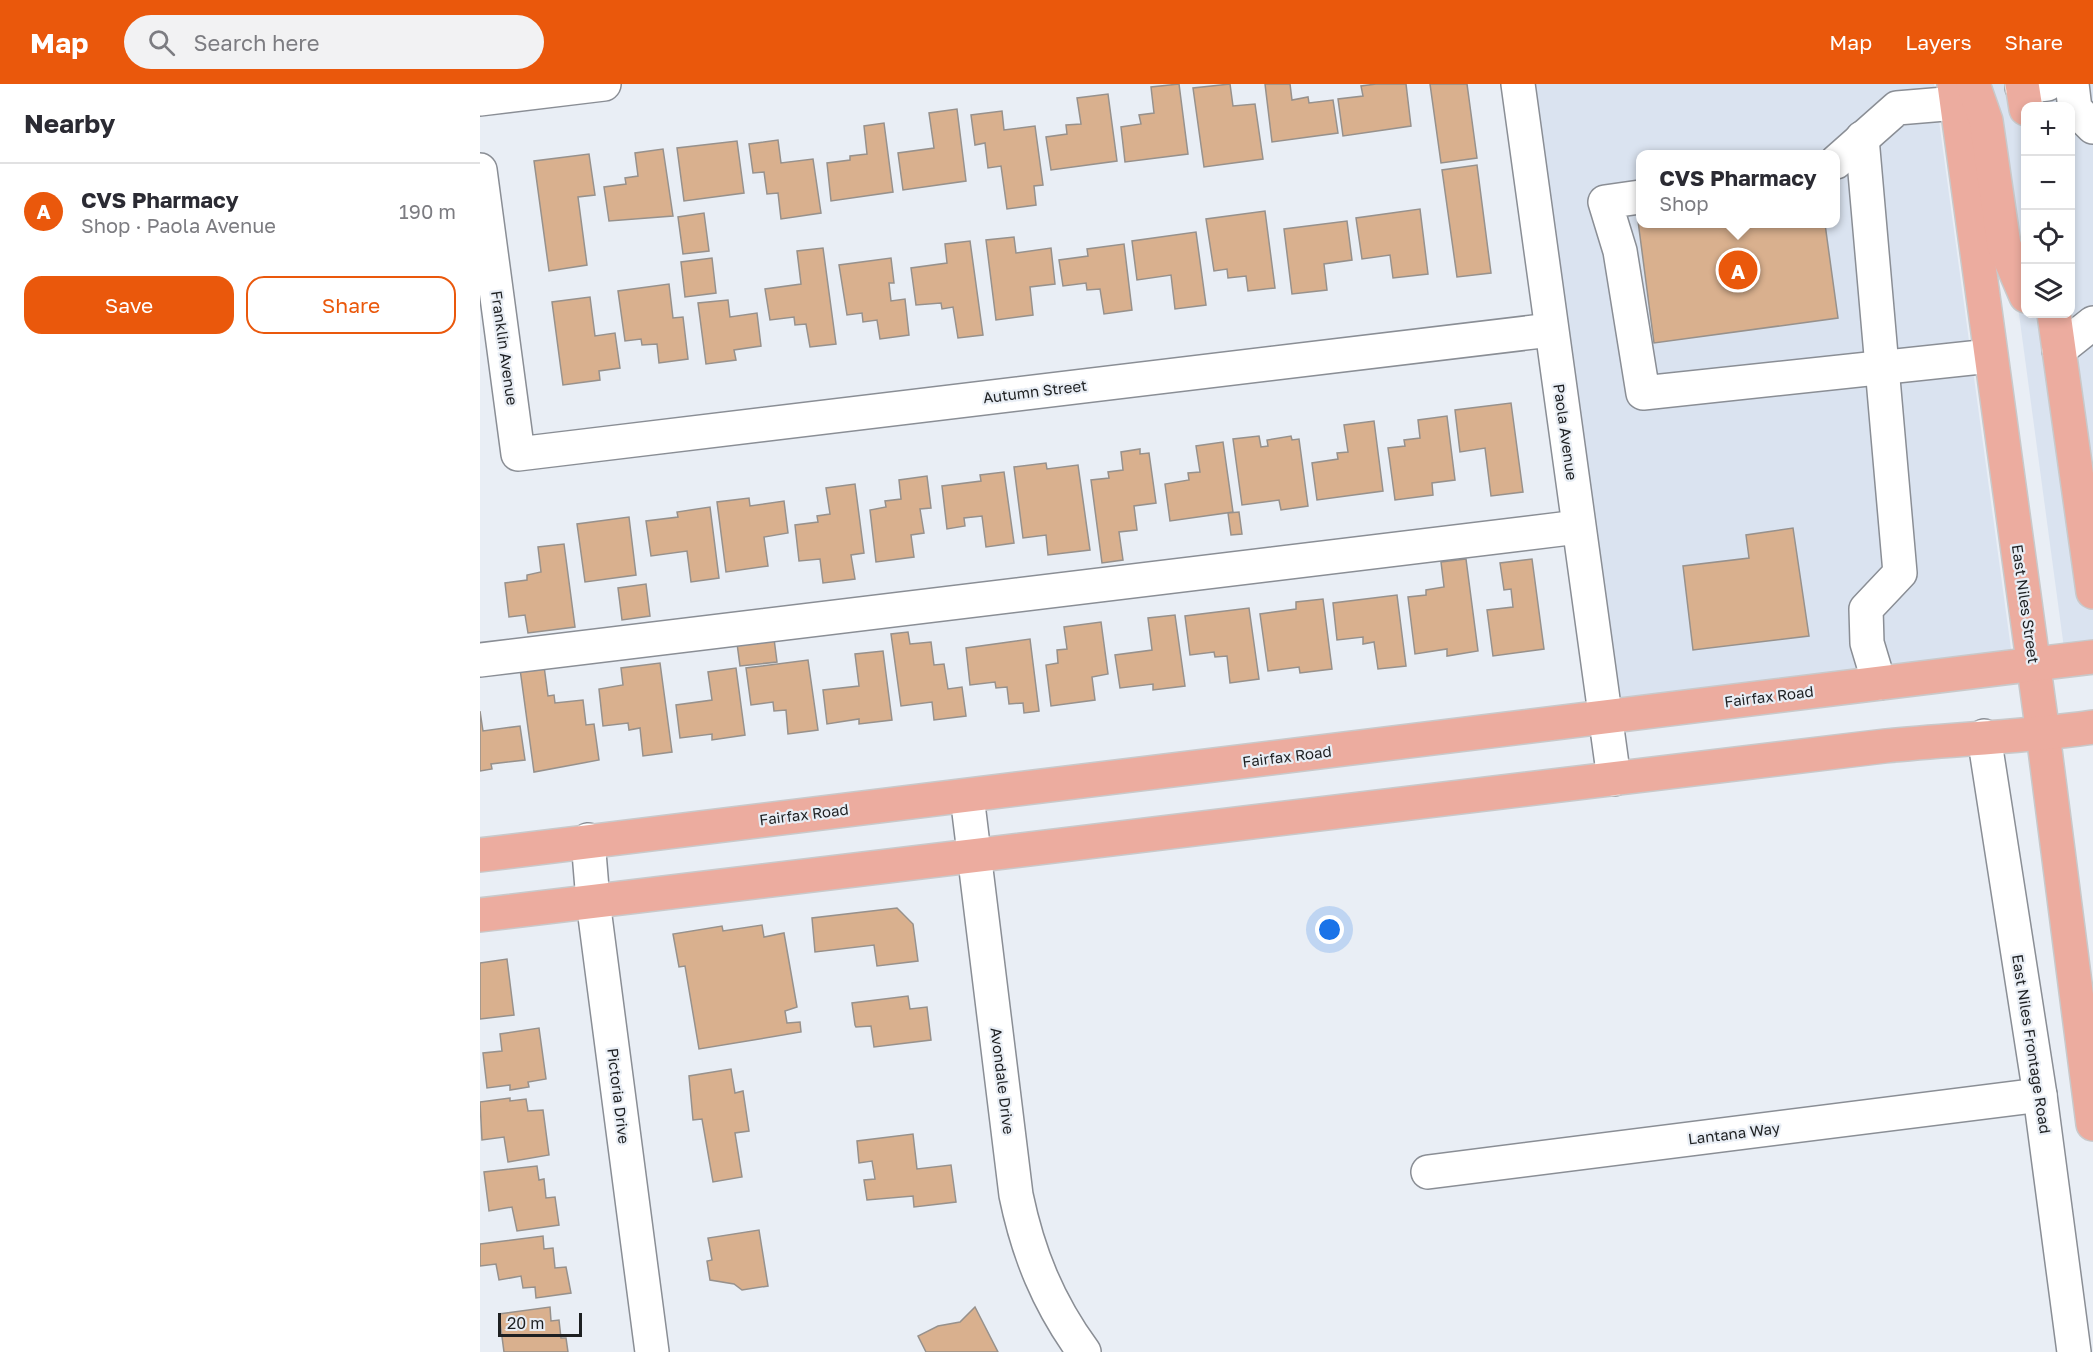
<!DOCTYPE html>
<meta charset="utf-8">
<style>
:root{--surface:#fff;--page:#f2f2f3;--text:#2b2b33;--muted:#7c7c81;--line:#e1e1e2;--accent:#ea580c}
body{margin:0;font-family:"Golos Text",sans-serif;background:var(--page);color:var(--text)}
.controls{position:absolute;right:18px;top:18px;display:grid;overflow:hidden;border-radius:12px;box-shadow:0 3px 9px #0003}
.controls button{width:54px;height:54px;display:grid;place-items:center;padding:0;border:0;border-bottom:2px solid var(--line);background:var(--surface);color:var(--text);font:30px sans-serif}
.scale{position:absolute;left:18px;bottom:15px;width:84px;box-sizing:border-box;padding-left:6px;border:3px solid #1e2022;border-top:0;font-size:16px;line-height:21px;white-space:nowrap;color:#1e2022;-webkit-text-stroke:4px #e9eef5;paint-order:stroke}
.you{position:absolute;left:850px;top:846px;width:21px;height:21px;margin:-15px;border:4px solid #fff;border-radius:50%;background:#1a73e8;box-shadow:0 0 0 9px #1a73e833}
.badge{display:grid;place-items:center;width:39px;height:39px;border-radius:50%;background:var(--accent);color:#fff;font-size:20px;font-weight:700}
.pin{position:absolute;translate:-50% -50%;border:3px solid #fff;box-shadow:0 2px 6px #0006}
.popup{position:absolute;left:1156px;top:66px;width:204px;height:78px;box-sizing:border-box;display:grid;place-content:center;border-radius:12px;background:var(--surface);filter:drop-shadow(0 2px 4px #0005);font-size:20px;white-space:nowrap;color:var(--muted)}
.popup b{font-size:22px;color:var(--text)}
.popup::after{content:'';position:absolute;left:50%;top:100%;margin-left:-12px;border:12px solid transparent;border-top-color:var(--surface)}
.list{margin:0;padding:0;list-style:none}
h2{display:flex;justify-content:space-between;align-items:center;height:78px;margin:0;padding:0 24px;font-size:26px}
h2 small{font-size:20px;font-weight:400;color:var(--muted)}
.list li{display:grid;grid-template-columns:39px 1fr auto;gap:18px;align-items:center;box-sizing:border-box;height:96px;padding:0 24px;border-top:2px solid var(--line)}
.list b{display:block;font-size:22px;white-space:nowrap}
.list p{margin:0;font-size:20px;white-space:nowrap;color:var(--muted)}
.list em{font-size:20px;font-style:normal;color:var(--muted)}
.actions{display:flex;gap:12px;padding:18px 24px}
.actions a{flex:1;padding:14px 0;border:2px solid var(--accent);border-radius:18px;text-align:center;font-size:21px;color:var(--accent)}
.actions .main{background:var(--accent);color:#fff}
.icon{flex:none;width:33px;height:33px;fill:none;stroke:currentColor;stroke-width:2;stroke-linecap:round;stroke-linejoin:round}
.map{position:relative;flex:none;width:1613px;height:1268px;overflow:hidden}
header{display:flex;align-items:center;gap:36px;box-sizing:border-box;height:84px;padding:0 30px;background:var(--accent);color:#fff}
header strong{font-size:28px}
nav{display:flex;gap:33px;margin-inline-start:auto;font-size:21px}
.search{width:420px;height:54px;background:var(--page);display:flex;align-items:center;gap:15px;box-sizing:border-box;padding:0 21px;border-radius:33px;color:var(--muted);font-size:22px}
main{display:flex}
aside{flex:1;background:var(--surface)}
.map>svg:first-child{display:block}
.built{fill:#dae3f0;fill-rule:evenodd}
.building{fill:#d9b08e;stroke:#97918c;stroke-width:1.5}
.lines{fill:none;stroke-linecap:round;stroke-linejoin:round}
.minor-casing{stroke:#8a8e95;stroke-width:36}
.major-casing{stroke:#c9c9ca;stroke-width:36}
.minor{stroke:#fff;stroke-width:33}
.major{stroke:#ecac9f;stroke-width:33}
.labels{text-anchor:middle;stroke-width:4.5;stroke-linejoin:round;paint-order:stroke}
.street-label{font-size:15px;fill:#1e2022;stroke:#e9eef5}
</style>
<header>
<strong>Map</strong>
<div class="search"><svg class="icon" aria-label="search" viewBox="0 0 24 24"><circle cx="10" cy="10" r="6"/><path d="M15 15l6 6"/></svg>Search here</div>
<nav><a>Map</a><a>Layers</a><a>Share</a></nav>
</header>
<main>
<aside>
<h2>Nearby<small></small></h2>
<ul class="list">
<li><span class="badge">A</span><div><b>CVS Pharmacy</b><p>Shop · Paola Avenue</p></div><em>190 m</em></li>
</ul>
<div class="actions"><a class="main">Save</a><a>Share</a></div>
</aside>
<div class="map">
<svg width="1613" height="1268" viewBox="0 0 1613 1268">
<rect width="100%" height="100%" fill="#e9eef5"/>
<g class="built">
<path d="M1048 0H1454L1534 587 1135 637ZM1160 70H1356V140H1160Z"/>
<path d="M1508 0H1613V576L1586 579ZM1546 22H1590V230H1546Z"/>
</g>
<g class="building">
<path d="M699 0 708 70 645 78 641 43 661 40 659 31 674 29 671 3Z"/>
<path d="M750 0 753 22 775 20 783 75 724 83 713 4Z"/>
<path d="M785 0H810L812 16 828 13 829 19 853 16 858 49 792 58Z"/>
<path d="M896 0H926L931 42 863 52 858 15 883 12 881 2Z"/>
<path d="M950 0H987L997 74 961 79Z"/>
<path d="M628 10 637 77 571 86 566 53 587 50 586 41 601 40 597 14Z"/>
<path d="M477 25 486 97 423 106 418 69 454 64 449 29Z"/>
<path d="M522 27 524 46 555 42 563 101 554 102 556 121 527 125 521 82 508 84 505 59 495 61 491 31Z"/>
<path d="M404 39 413 108 351 117 347 79 370 76V72L387 70 384 42Z"/>
<path d="M298 56 301 79 333 75 341 129 301 135 298 109 287 110 284 88 273 89 269 60Z"/>
<path d="M257 57 264 109 204 117 197 64Z"/>
<path d="M183 65 193 132 129 137 124 103 146 100 145 94 158 92 155 69Z"/>
<path d="M109 70 115 111 98 113 107 181 69 187 54 77Z"/>
<path d="M997 81 1011 189 977 193 962 86Z"/>
<path d="M940 125 948 190 913 194 910 171 882 175 876 134Z"/>
<path d="M785 127 795 204 768 207 766 192 748 194 747 185 734 187 726 135Z"/>
<path d="M224 129 229 167 203 170 198 133Z"/>
<path d="M867 137 872 176 844 180 847 206 812 210 804 145Z"/>
<path d="M1158 137 1160 140H1345L1358 234 1174 259Z"/>
<path d="M716 148 726 221 695 225 691 191 657 196 652 157Z"/>
<path d="M534 153 536 169 571 164 575 200 550 203 553 231 516 236 506 156Z"/>
<path d="M490 157 503 251 478 254 473 223 462 225 461 219 436 221 431 184 467 179 465 160Z"/>
<path d="M644 160 652 226 624 230 620 205 607 206 606 199 583 202 579 176 608 172 607 165Z"/>
<path d="M343 164 356 260 330 263 326 240 315 241 314 233 290 236 285 205 321 200 317 167Z"/>
<path d="M232 174 236 209 205 213 201 178Z"/>
<path d="M411 174 414 199H409L411 217 425 215 429 251 400 255 397 236 383 238 382 229 367 231 359 181Z"/>
<path d="M189 200 193 234 203 233 208 275 179 279 177 260 162 261 161 255 145 257 138 207Z"/>
<path d="M110 213 115 252 135 249 140 284 119 287 120 296 83 301 72 218Z"/>
<path d="M248 216 250 233 277 229 281 262 254 266 256 276 226 280 218 219Z"/>
<path d="M1031 319 1043 408 1011 412 1005 364 980 368 975 326Z"/>
<path d="M967 332 975 396 952 399 953 411 915 416 908 364 925 362 924 356 940 354 938 336Z"/>
<path d="M894 337 903 407 837 416 832 379 858 375 857 369 868 368 864 341Z"/>
<path d="M779 352 781 363 788 362 787 356 811 352 812 356 819 355 828 422 801 426 799 416 762 421 753 355Z"/>
<path d="M743 358 753 428 690 437 685 400 709 396 708 389 720 388 716 362Z"/>
<path d="M660 365V370L669 369 676 419 654 422 657 446 639 448 643 476 622 479 611 396 629 394 628 388 643 386 641 368Z"/>
<path d="M566 379 567 385 598 381 610 466 568 471 566 451 543 454 534 383Z"/>
<path d="M524 388 534 459 506 463 502 432 484 434 485 442 467 445 462 402 501 397 500 391Z"/>
<path d="M447 392 451 424 440 425 444 449 431 451 434 473 396 478 390 426 406 423 405 417 421 415 419 396Z"/>
<path d="M375 400 384 469 371 471 375 495 343 499 340 475 319 477 315 441 338 438 337 432 350 430 346 404Z"/>
<path d="M269 414 270 422 304 417 308 449 284 453 288 482 246 488 237 418Z"/>
<path d="M230 423 239 494 211 498 207 467 171 472 166 437 198 433 197 428Z"/>
<path d="M759 428 762 450 751 451 748 429Z"/>
<path d="M149 433 156 491 105 498 97 440Z"/>
<path d="M1313 444 1329 552 1213 566 1203 482 1269 474 1266 451Z"/>
<path d="M84 460 95 543 48 549 45 531 29 533 25 499 47 496V491L61 488 58 463Z"/>
<path d="M986 475 998 567 967 572V565L935 570 928 513 946 511V506L964 503 961 478Z"/>
<path d="M1052 475 1064 565 1013 572 1007 526 1033 523 1031 505 1024 506 1020 479Z"/>
<path d="M166 500 170 532 142 536 138 504Z"/>
<path d="M917 511 926 582 898 585 894 558 883 560V553L857 556 853 519Z"/>
<path d="M843 515 852 585 820 589 819 583 788 587 780 530 816 525V518Z"/>
<path d="M769 524 779 595 750 599 747 572 735 573 734 568 710 571 705 532Z"/>
<path d="M695 531 705 602 673 606V600L640 604 635 571 672 566 668 534Z"/>
<path d="M621 538 628 590 612 593 615 616 571 622 566 581 578 579 577 566 587 565 584 543Z"/>
<path d="M293 547 297 578 260 582 256 552Z"/>
<path d="M428 548 430 560 451 558 454 581 464 580 468 605 482 603 486 632 454 636 452 618 421 622 411 550Z"/>
<path d="M550 555 559 627 544 629 543 619 529 620 527 603 516 604 515 598 490 601 486 564Z"/>
<path d="M403 567 412 636 379 640V635L347 640 343 606 379 602 375 570Z"/>
<path d="M328 576 338 646 308 650 306 626 294 627 293 618 271 621 266 584Z"/>
<path d="M180 579 192 668 163 672 160 644 149 646 148 639 123 642 119 605 143 601 141 584Z"/>
<path d="M64 582 68 612 74 611 75 619 103 616 106 641 114 640 119 676 54 688 40 585Z"/>
<path d="M256 584 265 651 232 656V650L200 654 196 621 232 616 228 588Z"/>
<path d="M0 627 3 647 40 642 45 676 11 680 12 685 0 687Z"/>
<path d="M417 824 433 840 438 877 397 882 394 861 335 868 332 834Z"/>
<path d="M282 841 284 853 304 849 317 923 305 927 307 939 320 938 321 948 219 965 205 882 199 883 193 850 242 842 243 847Z"/>
<path d="M27 875 34 931 0 935V879Z"/>
<path d="M428 912 430 925 447 923 451 956 394 963 391 942 376 943 375 941 372 919Z"/>
<path d="M59 944 66 995 48 998 49 1003 30 1006V1001L7 1004 3 969 22 967 20 950Z"/>
<path d="M251 985 255 1009 263 1007 269 1047 255 1049 262 1093 233 1098 222 1035 213 1036 209 992Z"/>
<path d="M30 1014V1017L46 1015 48 1027 63 1026 69 1071 28 1078 24 1053 2 1056 0 1018Z"/>
<path d="M433 1050 437 1085 471 1081 476 1118 434 1123 433 1112 387 1116 384 1096 395 1095 392 1077 379 1079 377 1057Z"/>
<path d="M57 1082 59 1096 64 1095 66 1114 75 1113 79 1141 37 1147 32 1123 9 1127 4 1088Z"/>
<path d="M279 1146 288 1202 262 1206 254 1200 230 1196 227 1177 232 1176 228 1154Z"/>
<path d="M63 1152 64 1165 73 1164 75 1184 86 1183 91 1209 56 1214 55 1203 43 1204 41 1192 19 1196 16 1180 0 1182V1160Z"/>
<path d="M70 1223 71 1237 79 1236 81 1254H86L88 1268H24L19 1230Z"/>
<path d="M495 1223 518 1268H446L438 1252 458 1242 480 1238Z"/>
</g>
<g class="lines">
<g class="minor-casing">
<g id="minor">
<path d="M1038 0 1134 695"/>
<path d="M1592 0 1595 25 1613 43"/>
<path d="M1542 3 1567 0"/>
<path d="M0 15 124 0"/>
<path d="M1382 54 1420 489 1386 525 1387 559 1399 599"/>
<path d="M1356 78 1417 24 1477 19"/>
<path d="M0 86 38 370 1071 246"/>
<path d="M1160 113 1125 118 1140 167 1163 309 1510 272"/>
<path d="M1579 266 1613 239"/>
<path d="M0 576 1098 443"/>
<path d="M1504 652 1560 1011 1594 1268"/>
<path d="M487 712 536 1111C548 1169 568 1219 604 1268"/>
<path d="M108 756 113 817 172 1268"/>
<path d="M948 1088 1560 1011"/>
</g>
</g>
<g class="major-casing">
<g id="major">
<path d="M1474 0 1563 650 1613 1040"/>
<path d="M1493 0 1506 37 1524 161 1546 212"/>
<path d="M1542 0 1546 25"/>
<path d="M1574 230 1613 508"/>
<path d="M0 771 1613 573"/>
<path d="M0 831 1405 662C1474 655 1544 653 1613 643"/>
</g>
</g>
<use href="#minor" class="minor"/>
<use href="#major" class="major"/>
</g>
<g class="labels">
<g class="street-label">
<text transform="translate(24 264) rotate(82)" y="5">Franklin Avenue</text>
<text transform="translate(555 308) rotate(-7)" y="5">Autumn Street</text>
<text transform="translate(1085 348) rotate(82)" y="5">Paola Avenue</text>
<text transform="translate(1545 520) rotate(82)" y="5">East Niles Street</text>
<text transform="translate(1289 613) rotate(-7)" y="5">Fairfax Road</text>
<text transform="translate(807 673) rotate(-7)" y="5">Fairfax Road</text>
<text transform="translate(324 731) rotate(-7)" y="5">Fairfax Road</text>
<text transform="translate(1551 960) rotate(81)" y="5">East Niles Frontage Road</text>
<text transform="translate(522 997) rotate(83)" y="5">Avondale Drive</text>
<text transform="translate(138 1012) rotate(83)" y="5">Pictoria Drive</text>
<text transform="translate(1254 1050) rotate(-7)" y="5">Lantana Way</text>
</g>
</g>
</svg>
<div class="controls">
<button>+</button>
<button>−</button>
<button><svg class="icon" aria-label="locate" viewBox="0 0 24 24"><circle cx="12" cy="12" r="6"/><path d="M12 2v4M12 18v4M2 12h4M18 12h4"/></svg></button>
<button><svg class="icon" aria-label="layers" viewBox="0 0 24 24"><path d="M12 4l9 5-9 5-9-5zM3 14l9 5 9-5"/></svg></button>
</div>
<div class="scale">20 m</div>
<div class="you"></div>
<div class="pin badge" style="left:1258px;top:186px">A</div>
<div class="popup"><b>CVS Pharmacy</b>Shop</div>
</div>
</main>
